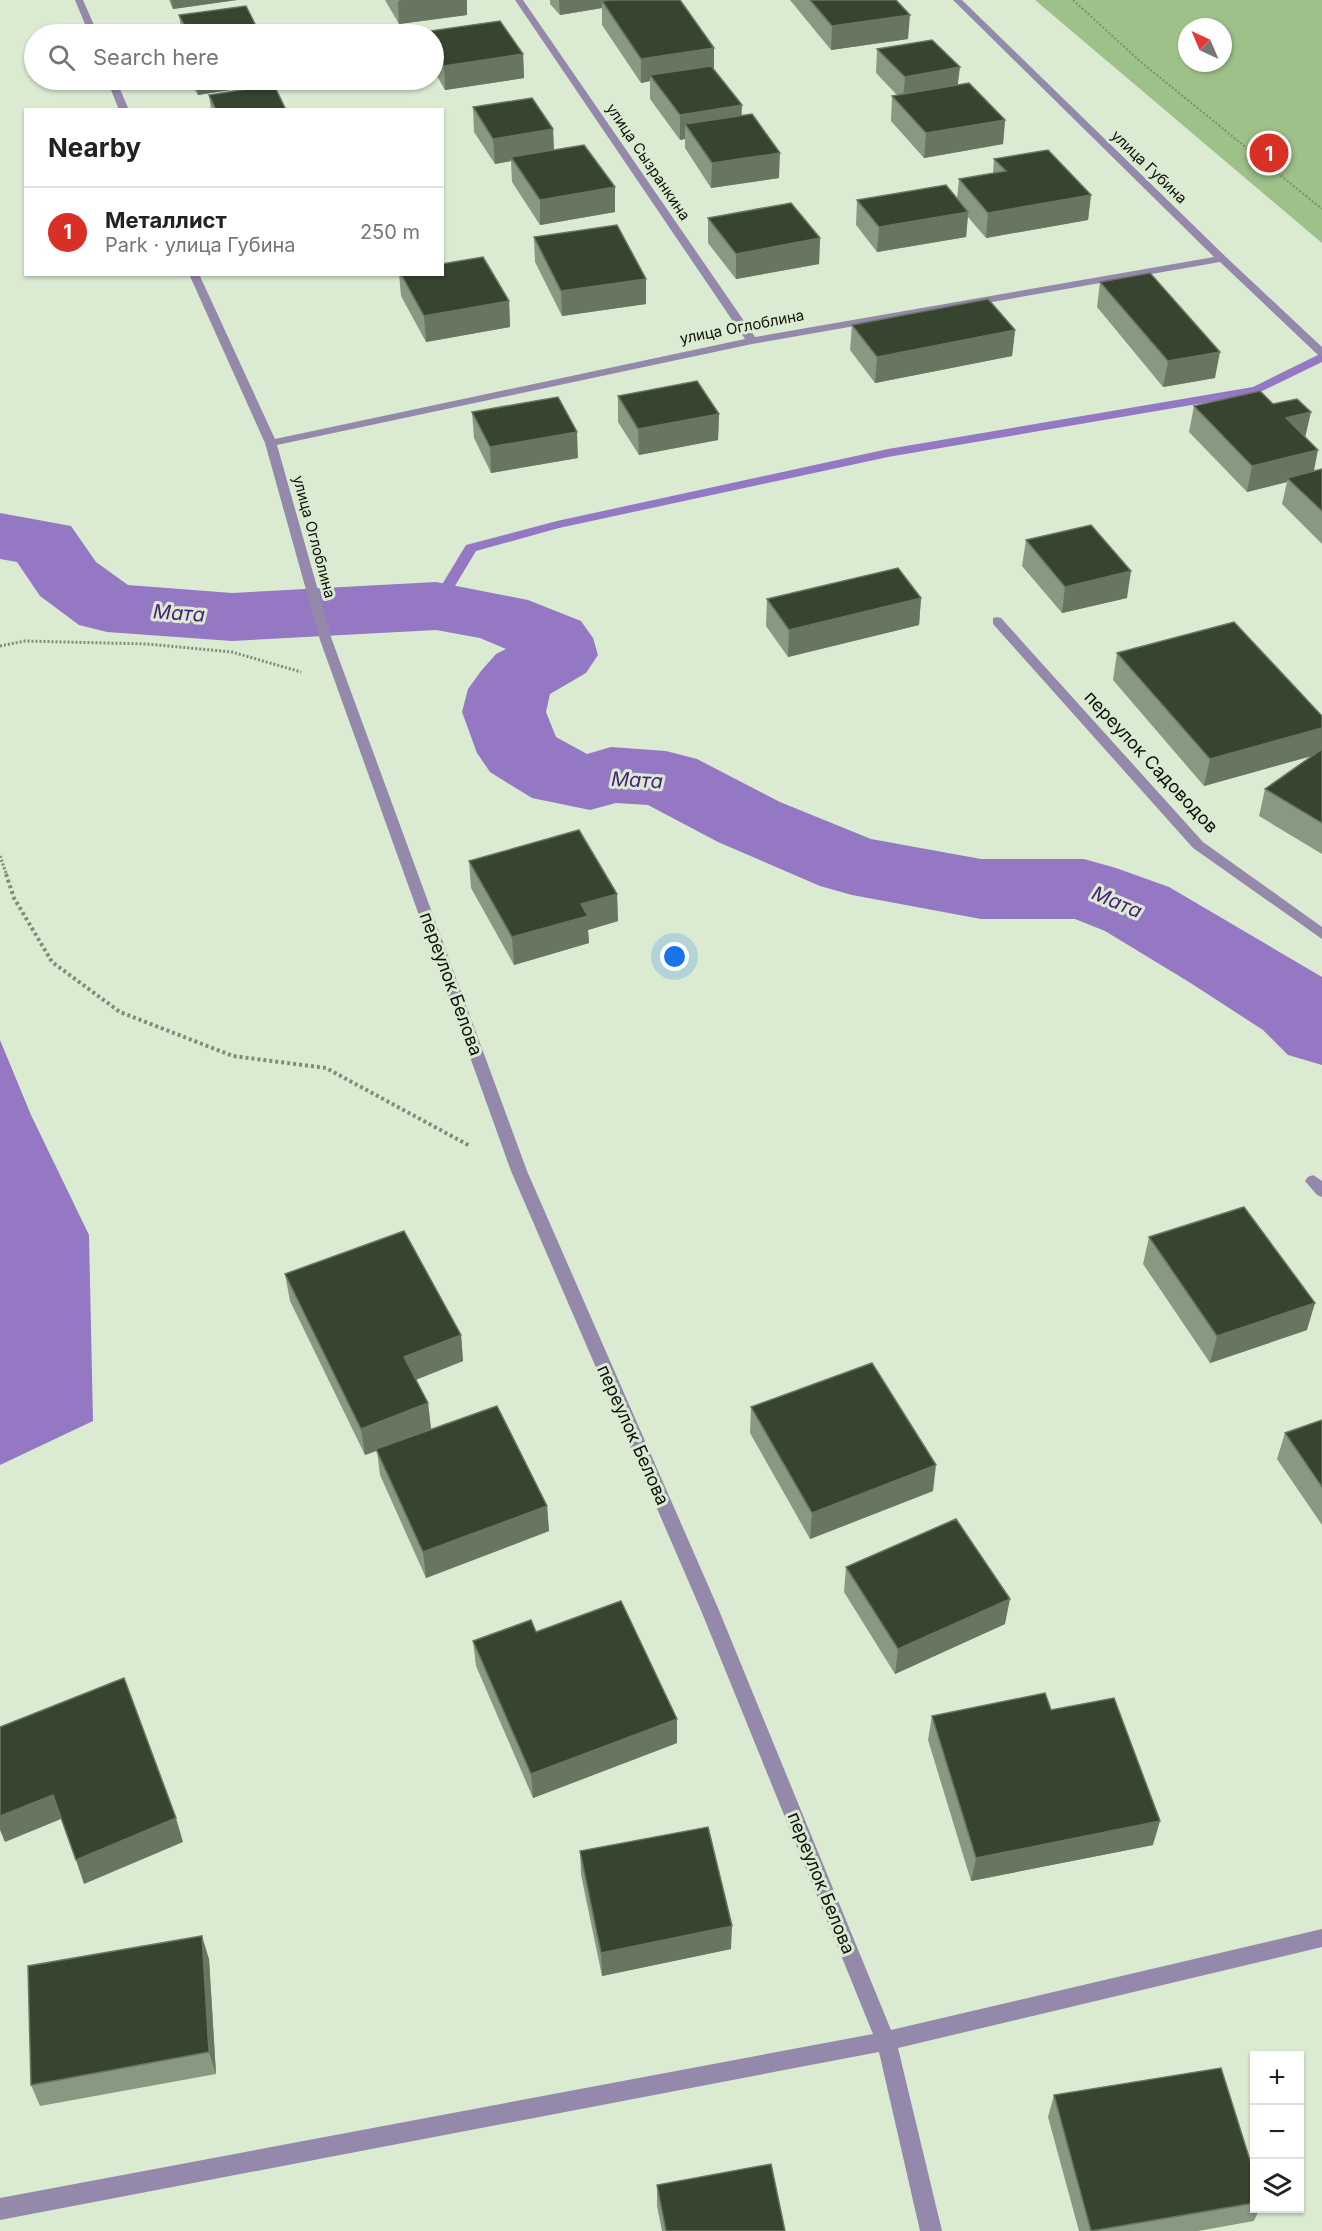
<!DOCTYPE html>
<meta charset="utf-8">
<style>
:root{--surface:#fff;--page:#f6f6f6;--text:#222;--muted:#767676;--line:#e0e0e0;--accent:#d93025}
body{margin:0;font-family:Inter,sans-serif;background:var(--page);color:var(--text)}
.controls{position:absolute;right:18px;bottom:18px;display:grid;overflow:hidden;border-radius:0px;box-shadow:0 2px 4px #0004}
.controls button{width:54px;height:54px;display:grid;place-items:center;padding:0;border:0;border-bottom:2px solid var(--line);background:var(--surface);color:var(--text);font:30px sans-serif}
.compass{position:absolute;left:1178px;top:18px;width:54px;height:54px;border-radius:50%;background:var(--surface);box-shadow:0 2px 4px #0004;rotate:316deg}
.you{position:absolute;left:675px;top:957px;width:21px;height:21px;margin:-15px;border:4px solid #fff;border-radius:50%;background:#1a73e8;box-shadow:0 0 0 9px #1a73e833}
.badge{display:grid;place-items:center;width:39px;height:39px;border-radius:50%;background:var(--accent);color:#fff;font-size:20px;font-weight:700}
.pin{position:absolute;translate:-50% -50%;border:3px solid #fff;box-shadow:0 2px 6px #0006}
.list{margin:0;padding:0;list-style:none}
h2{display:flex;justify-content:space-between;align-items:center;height:78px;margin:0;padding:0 24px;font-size:26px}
h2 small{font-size:20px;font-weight:400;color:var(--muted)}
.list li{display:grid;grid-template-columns:39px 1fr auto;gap:18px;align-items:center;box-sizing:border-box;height:90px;padding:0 24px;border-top:2px solid var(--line)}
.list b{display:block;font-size:22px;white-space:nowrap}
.list p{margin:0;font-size:20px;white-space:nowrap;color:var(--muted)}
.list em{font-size:20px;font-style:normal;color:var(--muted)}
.icon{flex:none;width:33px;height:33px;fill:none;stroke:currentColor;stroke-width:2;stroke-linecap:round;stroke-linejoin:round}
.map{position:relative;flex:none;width:1322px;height:2231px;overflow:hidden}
.search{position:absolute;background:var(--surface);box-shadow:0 2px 4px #0004;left:24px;top:24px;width:420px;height:66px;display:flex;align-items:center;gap:15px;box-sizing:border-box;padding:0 21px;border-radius:33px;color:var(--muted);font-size:22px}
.panel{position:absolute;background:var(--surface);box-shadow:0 2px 4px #0004;left:24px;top:108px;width:420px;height:168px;border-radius:0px}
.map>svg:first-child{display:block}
.green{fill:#9ec189;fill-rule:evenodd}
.water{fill:#9578c3}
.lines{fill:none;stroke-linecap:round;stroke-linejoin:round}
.stream{fill:#9578c3;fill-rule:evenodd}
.river{fill:#9578c3;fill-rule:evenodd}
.path-far2{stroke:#808b7a;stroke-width:2;stroke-dasharray:2 2;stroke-linecap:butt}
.path-far1{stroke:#808b7a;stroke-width:3;stroke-dasharray:2 2;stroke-linecap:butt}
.path{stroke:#808b7a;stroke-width:4;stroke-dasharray:3 3;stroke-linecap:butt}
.minor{fill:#9589ab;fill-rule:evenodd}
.wall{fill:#899881}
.shaded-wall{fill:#687661}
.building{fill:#374430;stroke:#687661;stroke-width:1.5}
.labels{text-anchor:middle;stroke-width:6;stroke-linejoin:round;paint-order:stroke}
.far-street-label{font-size:15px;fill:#0d120a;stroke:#dbebd2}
.street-label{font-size:18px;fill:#0d120a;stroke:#dbebd2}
.water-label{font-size:20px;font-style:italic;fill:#4b207a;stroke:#dbebd2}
</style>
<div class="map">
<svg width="1322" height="2231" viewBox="0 0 1322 2231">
<rect width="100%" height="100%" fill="#dbebd2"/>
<path class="green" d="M1035 0H1322V243ZM1187 27H1223V63H1187Z"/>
<path class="water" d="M0 1040 31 1115 89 1235 93 1421 0 1465Z"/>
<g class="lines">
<path class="stream" d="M1322 353V362L1256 394 888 457 559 528 476 551 441 609H431L429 606 466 545 557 521 888 449 1253 387Z"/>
<path class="river" d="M0 513 71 526 96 562 128 585 232 593 436 582 528 600 581 621 593 638 598 655 586 673 550 694 546 712 556 737 587 754 611 747 666 751 697 759 780 802 871 839 981 859H1084L1116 868 1169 887 1322 977V1065L1288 1055 1263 1030 1189 982 1105 931 1075 919H981L852 895 820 886 718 842 648 805 616 803 590 810 532 798 490 772 477 753 462 712 468 689 481 671 496 654 506 649 480 638 436 630 232 641 107 632 79 625 40 596 17 562 0 559Z"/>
<path class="path-far2" d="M1073 0 1142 63 1322 209"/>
<g class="path-far1">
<path d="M0 646 25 641 147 644 232 652 301 672"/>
<path d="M0 856 7 876"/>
</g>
<path class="path" d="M6 874 14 898 52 962 120 1012 233 1056 326 1068 470 1146"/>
<g class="minor">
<path d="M75 0H83L98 34H89Z"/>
<path d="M515 0H523L755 337 1214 257 953 0H962L1226 257 1322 347V356L1318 355 1220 262 752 344 277 445 332 640 527 1171 718 1608 891 2030 1322 1929V1947L898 2048 942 2231H920L879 2052 0 2220V2198L873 2034 700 1608 511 1171 320 640 265 443 189 274H199L275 439 745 339Z"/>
<path d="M107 80H116L129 110H119Z"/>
<path d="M997 617 1001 618 1203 842 1322 927V939L1193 848 993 624V618Z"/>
<path d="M1313 1175 1322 1181V1197L1317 1195 1305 1181 1308 1177Z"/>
</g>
</g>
<g class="wall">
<path d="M169 0H237L173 9Z"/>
<path d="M385 0H467V15L399 24Z"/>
<path d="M550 0H680L714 70 779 178 711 188 685 148V139L680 140 650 99V81L641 83 602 25V8L560 15 550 4Z"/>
<path d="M790 0H896L908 39 831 50Z"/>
<path d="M179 15 257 34H182Z"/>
<path d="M500 21 523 54 524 78 445 90 434 71V34H423V32Z"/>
<path d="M877 49 958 85 1005 120 1003 144 924 158 891 121 892 96 897 95 876 73Z"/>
<path d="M189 80H280V82L198 95Z"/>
<path d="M209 95 286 110H211Z"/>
<path d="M473 107 553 129 554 150 615 212 540 225 512 182 511 161 495 164 474 132Z"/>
<path d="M994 159 1091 195 1088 220 986 238 968 217 966 237 877 252 856 225 857 200 957 199 959 179 993 173Z"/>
<path d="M708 218 820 238 819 264 736 279 708 243Z"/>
<path d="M534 237 646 279V304L562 316 535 262Z"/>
<path d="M399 274H442L509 301 510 327 426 342 401 296Z"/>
<path d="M1100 282 1215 378 1163 387 1097 307Z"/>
<path d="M852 325 1015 330 1012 356 875 383 850 350Z"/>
<path d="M618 396 719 414 718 440 639 455 618 422Z"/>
<path d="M1194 406 1306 437 1314 471 1322 469V544L1282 504 1287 482 1247 492 1189 432Z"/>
<path d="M472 412 578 458 491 473 474 438Z"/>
<path d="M1026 540 1127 598 1062 613 1022 566Z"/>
<path d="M921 598 919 625 788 657 766 626 767 599Z"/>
<path d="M1117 653 1322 716V854L1259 816 1265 789 1312 756 1204 786 1113 680Z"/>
<path d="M469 861 617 894 618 921 588 930 589 943 514 965 471 888Z"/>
<path d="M1149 1237 1307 1330 1210 1363 1143 1264Z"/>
<path d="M285 1274 461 1335 463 1361 416 1380 428 1403 431 1429 547 1506 549 1531 426 1578 380 1475 377 1451 365 1455 290 1301Z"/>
<path d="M751 1407 933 1491 810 1539 750 1433Z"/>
<path d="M1322 1420V1525L1277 1459 1285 1433Z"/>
<path d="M846 1567 1005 1624 895 1674 844 1592Z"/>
<path d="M536 1632 677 1743 533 1798 476 1666 473 1641Z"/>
<path d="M1051 1710 1153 1845 971 1881 928 1740 932 1716Z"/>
<path d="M580 1851 731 1949 602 1976 581 1875Z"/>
<path d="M209 1959 216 2074 40 2106 31 2085Z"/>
<path d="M1054 2095 1254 2173V2208H1260L1254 2221 1198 2231H1079L1048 2117Z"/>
<path d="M657 2185 785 2231H662L657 2206Z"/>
</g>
<g class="shaded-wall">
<path d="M171 0H237L173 9Z"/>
<path d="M402 0H467V15L399 24 398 1Z"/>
<path d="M559 0H646L602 1V8L560 15Z"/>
<path d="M910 15 908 39 831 50 832 26Z"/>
<path d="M256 26 257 34H193Z"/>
<path d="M714 48V72L650 75V81L641 83V59Z"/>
<path d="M523 54 524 78 445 90 444 66Z"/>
<path d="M960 67 957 91 903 101 905 77Z"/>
<path d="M195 80H280V82L198 95Z"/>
<path d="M742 105 741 130 685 124V139L680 140V115Z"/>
<path d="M1005 120 1003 144 924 158 926 133Z"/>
<path d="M553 129 554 154 511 157V161L495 164 493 139Z"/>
<path d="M780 153 779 178 711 188 712 163Z"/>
<path d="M615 187V212L540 225V200Z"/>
<path d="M1091 195 1088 220 986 238 988 213Z"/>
<path d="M968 212 966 237 877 252 879 227Z"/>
<path d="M820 238 819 264 736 279V254Z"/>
<path d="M646 279V304L562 316 561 291Z"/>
<path d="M509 301 510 327 426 342 424 316Z"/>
<path d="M1015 330 1012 356 875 383 877 357Z"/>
<path d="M1220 352 1215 378 1163 387 1168 361Z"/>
<path d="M1311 412 1305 438 1286 418Z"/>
<path d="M719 414 718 440 639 455 638 429Z"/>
<path d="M577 432 578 458 491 473 490 447Z"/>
<path d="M1318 450 1313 476 1287 478V482L1247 492 1252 466Z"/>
<path d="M1131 571 1127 598 1062 613 1065 587Z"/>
<path d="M921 598 919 625 788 657 789 630Z"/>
<path d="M1322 728V753L1204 786 1210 759Z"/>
<path d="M617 894 618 921 588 930 589 943 514 965 512 937 581 904Z"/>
<path d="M1315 1303 1307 1330 1210 1363 1217 1336Z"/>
<path d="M461 1335 463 1361 407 1383 404 1357Z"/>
<path d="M428 1403 431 1429 365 1455 361 1429Z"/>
<path d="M936 1465 933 1491 810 1539 812 1513Z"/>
<path d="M547 1506 549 1531 426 1578 423 1552Z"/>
<path d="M1010 1599 1005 1624 895 1674 898 1649Z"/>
<path d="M677 1719V1743L533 1798 531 1774Z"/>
<path d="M53 1795 61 1819 5 1842 0 1830V1816Z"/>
<path d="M176 1818 183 1842 84 1884 76 1860Z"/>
<path d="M1160 1821 1153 1845 971 1881 976 1858Z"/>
<path d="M732 1926 731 1949 602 1976 601 1953Z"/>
<path d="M202 1936 209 1959 216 2074 209 2052Z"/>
</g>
<g class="building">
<path d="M610 0H680L714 48 641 59 602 1Z"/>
<path d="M810 0H896L910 15 832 26Z"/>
<path d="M246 6 256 26 189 34 179 15Z"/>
<path d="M500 21 523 54 444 66 434 49V34H424L423 32Z"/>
<path d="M932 40 960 67 905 77 877 49Z"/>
<path d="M711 66 742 105 680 115 650 75Z"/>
<path d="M969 83 1005 120 926 133 892 96Z"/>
<path d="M274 85 286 110H216L209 95Z"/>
<path d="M532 98 553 129 493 139 473 107Z"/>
<path d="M752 114 780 153 712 163 685 124Z"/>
<path d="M584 145 615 187 540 200 511 157Z"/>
<path d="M1048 150 1091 195 988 213 959 179 1006 171 994 159Z"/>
<path d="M946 185 968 212 879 227 857 200Z"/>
<path d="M791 203 820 238 736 254 708 218Z"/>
<path d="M617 225 646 279 561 291 534 237Z"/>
<path d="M483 257 509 301 424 316 401 274H442V264Z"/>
<path d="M1150 273 1220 352 1168 361 1100 282Z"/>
<path d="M988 299 1015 330 877 357 852 325Z"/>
<path d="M697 381 719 414 638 429 618 396Z"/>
<path d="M1260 391 1273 404 1297 399 1311 412 1286 418 1318 450 1252 466 1194 406Z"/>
<path d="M558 397 577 432 490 447 472 412Z"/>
<path d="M1322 469V511L1287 478Z"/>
<path d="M1091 525 1131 571 1065 587 1026 540Z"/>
<path d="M898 568 921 598 789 630 767 599Z"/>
<path d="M1234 622 1322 716V728L1210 759 1117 653Z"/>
<path d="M1322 749V823L1265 789Z"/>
<path d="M579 830 617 894 581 904 588 916 512 937 469 861Z"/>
<path d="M1244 1207 1315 1303 1217 1336 1149 1237Z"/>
<path d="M404 1231 461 1335 404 1357 428 1403 361 1429 285 1274Z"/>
<path d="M872 1363 936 1465 812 1513 751 1407Z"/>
<path d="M497 1406 547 1506 423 1552 376 1449Z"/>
<path d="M1322 1420V1487L1285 1433Z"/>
<path d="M956 1519 1010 1599 898 1649 846 1567Z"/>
<path d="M621 1601 677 1719 531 1774 473 1641 531 1620 536 1632Z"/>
<path d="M124 1678 176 1818 76 1860 53 1795 0 1816V1727Z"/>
<path d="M1045 1693 1051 1710 1114 1698 1160 1821 976 1858 932 1716Z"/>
<path d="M708 1827 732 1926 601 1953 580 1851Z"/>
<path d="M202 1936 209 2052 31 2085 28 1966Z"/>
<path d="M1221 2068 1254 2173V2203L1091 2231 1054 2095Z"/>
<path d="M771 2164 785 2231H666L657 2185Z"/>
</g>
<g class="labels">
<g class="far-street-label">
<text transform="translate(648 162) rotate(56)" y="5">улица Сызранкина</text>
<text transform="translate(1149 167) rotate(44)" y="5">улица Губина</text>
<text transform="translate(742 327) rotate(-11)" y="5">улица Оглоблина</text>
<text transform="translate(314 537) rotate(75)" y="5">улица Оглоблина</text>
</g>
<g class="street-label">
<text transform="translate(1151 762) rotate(47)" y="6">переулок Садоводов</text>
<text transform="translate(451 984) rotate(70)" y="6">переулок Белова</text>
<text transform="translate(633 1435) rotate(66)" y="6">переулок Белова</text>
<text transform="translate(821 1883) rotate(68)" y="6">переулок Белова</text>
</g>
<g class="water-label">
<text transform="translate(179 613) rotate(4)" y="7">Мата</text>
<text transform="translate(637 780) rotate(3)" y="7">Мата</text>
<text transform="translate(1117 902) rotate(23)" y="7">Мата</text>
</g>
</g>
</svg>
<div class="controls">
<button>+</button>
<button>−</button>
<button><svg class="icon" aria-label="layers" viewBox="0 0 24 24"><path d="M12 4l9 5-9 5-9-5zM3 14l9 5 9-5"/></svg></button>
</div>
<svg class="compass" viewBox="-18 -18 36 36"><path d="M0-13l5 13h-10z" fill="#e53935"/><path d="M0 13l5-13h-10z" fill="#767676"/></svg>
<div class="you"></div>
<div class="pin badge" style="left:1269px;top:153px">1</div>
<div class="search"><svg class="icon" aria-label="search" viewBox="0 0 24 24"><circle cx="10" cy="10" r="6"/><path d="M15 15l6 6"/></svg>Search here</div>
<section class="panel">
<h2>Nearby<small></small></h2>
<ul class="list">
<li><span class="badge">1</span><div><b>Металлист</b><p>Park · улица Губина</p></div><em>250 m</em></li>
</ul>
</section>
</div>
